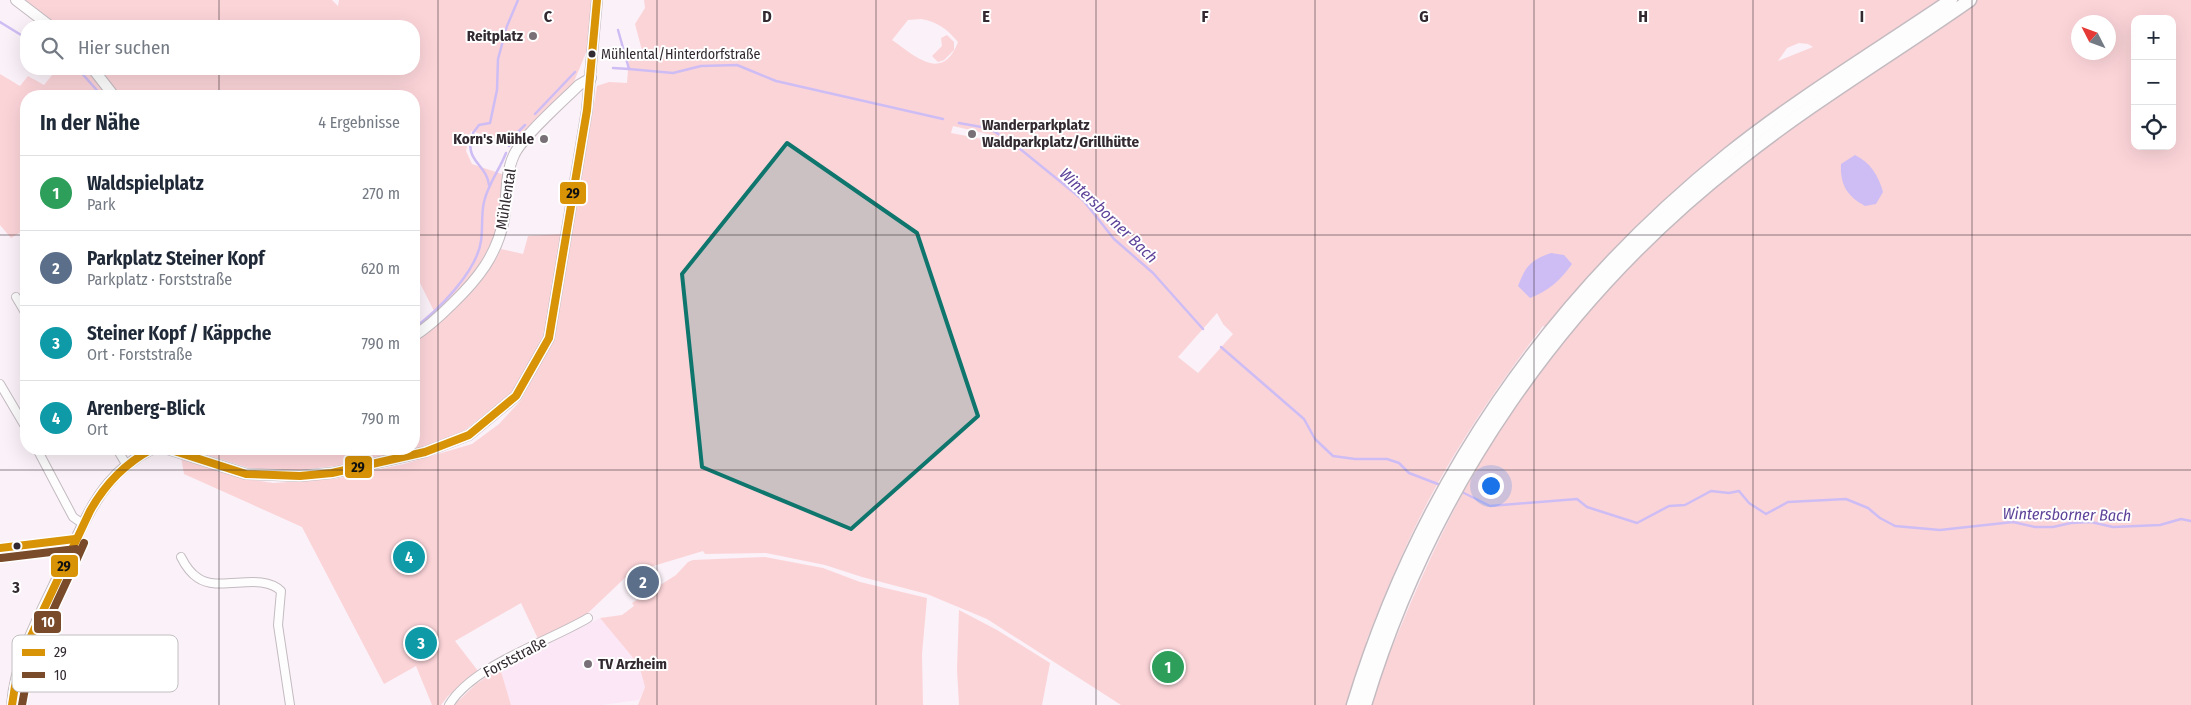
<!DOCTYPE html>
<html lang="de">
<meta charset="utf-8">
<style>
:root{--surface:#fff;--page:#f2f2f3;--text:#1f2937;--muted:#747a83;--line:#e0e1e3;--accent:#787076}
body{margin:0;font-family:"Fira Sans Condensed",sans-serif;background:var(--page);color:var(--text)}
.controls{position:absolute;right:15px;top:15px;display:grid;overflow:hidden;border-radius:10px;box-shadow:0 5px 20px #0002}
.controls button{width:45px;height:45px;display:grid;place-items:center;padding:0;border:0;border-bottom:1px solid var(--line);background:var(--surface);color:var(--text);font:25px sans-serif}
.compass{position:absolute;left:2071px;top:15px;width:45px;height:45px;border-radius:50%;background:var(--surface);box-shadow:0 5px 20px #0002;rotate:312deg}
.you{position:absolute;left:1490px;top:485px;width:18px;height:18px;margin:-12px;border:4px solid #fff;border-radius:50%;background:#1a73e8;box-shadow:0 0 0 8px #1a73e833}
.badge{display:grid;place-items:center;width:32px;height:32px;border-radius:50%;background:var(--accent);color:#fff;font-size:16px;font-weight:700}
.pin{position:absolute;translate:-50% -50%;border:2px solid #fff;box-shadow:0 1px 5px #0006}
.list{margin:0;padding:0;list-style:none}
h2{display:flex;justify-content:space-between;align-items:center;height:65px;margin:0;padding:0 20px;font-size:21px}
h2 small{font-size:16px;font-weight:400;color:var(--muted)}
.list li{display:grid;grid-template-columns:32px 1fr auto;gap:15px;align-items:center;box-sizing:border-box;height:75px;padding:0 20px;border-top:1px solid var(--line)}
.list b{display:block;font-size:19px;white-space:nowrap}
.list p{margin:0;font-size:16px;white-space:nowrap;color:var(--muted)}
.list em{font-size:16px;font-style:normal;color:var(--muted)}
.icon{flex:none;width:28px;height:28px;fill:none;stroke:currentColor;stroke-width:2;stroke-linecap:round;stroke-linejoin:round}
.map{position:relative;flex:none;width:2191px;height:705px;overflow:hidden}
.search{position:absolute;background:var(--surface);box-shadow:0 5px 20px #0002;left:20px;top:20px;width:400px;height:55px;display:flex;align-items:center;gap:12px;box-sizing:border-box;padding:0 18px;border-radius:20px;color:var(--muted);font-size:19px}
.panel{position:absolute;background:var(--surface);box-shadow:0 5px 20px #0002;left:20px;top:90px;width:400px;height:365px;border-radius:20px}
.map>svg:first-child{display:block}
.built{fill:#fce7f6}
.green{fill:#fbd4d8;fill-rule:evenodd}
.water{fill:#cebdf4}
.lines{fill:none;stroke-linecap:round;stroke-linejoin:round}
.stream{stroke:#cebdf4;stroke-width:2.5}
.minor-casing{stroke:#c3bbc0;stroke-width:10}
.tertiary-casing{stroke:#c3bbc0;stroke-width:12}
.trunk-casing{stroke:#c3bbc0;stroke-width:15}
.minor{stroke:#fefdfe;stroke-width:8}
.tertiary{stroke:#fefdfe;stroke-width:10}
.trunk{stroke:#fefdfe;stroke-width:12}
.bus-1-casing{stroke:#fff;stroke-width:11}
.bus-2-casing{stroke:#fff;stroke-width:11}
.bus-1{stroke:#d99307;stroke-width:8}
.bus-2{stroke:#7a4b2a;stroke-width:8}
.marked{fill:#0f766e;fill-opacity:0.2;stroke:#0f766e;stroke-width:4;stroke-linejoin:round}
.grid{fill:none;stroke:#322a30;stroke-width:1;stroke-opacity:0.55}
.poi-dot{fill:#787076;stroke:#fff;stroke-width:2}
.bus-dot{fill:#322a30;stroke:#fff;stroke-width:2}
.labels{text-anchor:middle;stroke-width:4;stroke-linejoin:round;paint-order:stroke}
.bus-label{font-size:14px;fill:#322a30;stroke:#fff;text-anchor:start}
.poi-label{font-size:15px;font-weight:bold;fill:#322a30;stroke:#fff;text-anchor:end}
.street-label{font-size:15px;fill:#322a30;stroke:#fff}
.water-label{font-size:16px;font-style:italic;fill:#5e4299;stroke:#fff}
.key{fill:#fff;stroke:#c2bfc1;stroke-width:1}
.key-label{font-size:14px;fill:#322a30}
.grid-label{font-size:16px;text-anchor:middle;font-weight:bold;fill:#322a30;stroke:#fff;stroke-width:4;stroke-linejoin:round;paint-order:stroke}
.line-badge{stroke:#fff;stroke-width:2}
.badge-label{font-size:14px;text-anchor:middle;font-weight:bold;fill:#fff}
.pale-badge-label{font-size:14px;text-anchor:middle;font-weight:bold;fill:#111}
</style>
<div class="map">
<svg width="2191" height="705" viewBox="0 0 2191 705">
<rect width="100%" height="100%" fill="#fbf1f8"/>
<path class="built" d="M600 618 639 665 645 687 639 700 602 705H511L500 668Z"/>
<g class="green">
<path d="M21 0H332L338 6 339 0H593L588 48 573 84 513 144 471 131 466 151 472 164 505 175C502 202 501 231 487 255 475 278 453 296 435 313L414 271V96H119L98 69H414V26H55Z"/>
<path d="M644 0H1945L1767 121 1547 328 1543 326C1503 379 1465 433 1433 492 1407 540 1386 591 1366 642L1370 643 1349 705H1121L987 619 927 594 862 577 825 565 766 553 705 554 703 551 630 573 588 613 570 625 539 641 521 603 455 641 478 671 448 696 441 705H432L416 666 384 684 302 527 184 474 181 457 240 478 273 483 334 479 404 464 472 444 499 424 521 400 555 337 597 86 609 82 627 83 629 57 644 58 635 24 645 8ZM921 19C938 22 947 29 958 42 943 83 915 56 892 40L908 20ZM1799 43 1808 44 1813 47 1778 61 1787 48ZM953 126 992 135 1003 143 951 133ZM1217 313 1223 324 1233 334 1198 373 1178 357Z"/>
<path d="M1975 0H2191V705H1370C1418 577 1474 448 1564 343L1561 340 1640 251 1773 137ZM2135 19H2172V146H2135ZM2078 22H2108V52H2078Z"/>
<path d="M947 35 954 42V50L944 60 938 62 932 56 942 46 941 38Z"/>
<path d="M57 69H87L111 96H26V229L11 238 0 225V74L20 86 28 76 44 85Z"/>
<path d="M564 234 545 335 530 367 513 392 465 430 439 442 408 451 335 466 292 471H270L249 468 188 449H414V342C446 321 484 284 501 249L523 254 528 236Z"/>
<path d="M765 557 823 568 860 582 927 598 922 654 923 705H632H638L645 687 639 665 600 618 622 615 634 606 632 603 676 575 688 562 693 560Z"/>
<path d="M959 610 997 630 1050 663 1042 705H959L957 669Z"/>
<path d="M500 668 511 705H454L476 684Z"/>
</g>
<g class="water">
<path d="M1855 155C1871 163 1878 175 1883 192L1876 204 1865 206C1847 196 1840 185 1841 164Z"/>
<path d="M1551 253 1564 255 1572 264C1561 280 1548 291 1530 298L1518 286C1526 265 1531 260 1551 253Z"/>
</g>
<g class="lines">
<g class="stream">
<path d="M0 22 26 38"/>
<path d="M613 68 629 69 618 30"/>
<path d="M78 69 102 96"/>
<path d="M629 69 673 73 701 66 737 65 776 81 943 119"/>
<path d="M535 114 575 72"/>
<path d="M959 123 987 128 995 132 1014 144 1083 200 1114 239 1153 273 1203 329"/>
<path d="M473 133 479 125 490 123 497 90 498 59 507 26 518 0"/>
<path d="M471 138C466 162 487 165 489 185"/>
<path d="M509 146 512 138 525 125"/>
<path d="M414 328C438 311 477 271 481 241 483 228 481 214 484 202 488 184 500 169 506 153"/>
<path d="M1221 347 1304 419 1315 439 1333 456 1355 459H1387L1399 463 1409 473 1443 486"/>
<path d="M1460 491 1490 506 1577 499 1587 507 1637 523 1669 506 1685 505 1711 491 1729 493 1739 491 1749 503 1766 514 1788 502 1846 499 1868 508 1880 518 1895 526 1940 530 2013 522 2035 527H2053L2071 523 2091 522 2113 527 2160 525 2181 519 2191 521"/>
</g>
<g class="minor-casing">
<g id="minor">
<path d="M16 297 26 314"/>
<path d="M0 384 26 428"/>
<path d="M37 449 73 517 83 524"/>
<path d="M117 449 126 464"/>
<path d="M52 542 66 561"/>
<path d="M0 548 75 539"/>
<path d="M181 557C185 565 190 573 198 578 219 593 261 571 281 591L278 625 290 705"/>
<path d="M449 705C473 665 548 642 588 618"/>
</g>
</g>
<g class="tertiary-casing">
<g id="tertiary">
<path d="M16 0 50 26"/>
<path d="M93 69 114 96"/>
<path d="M414 336C428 327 440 316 452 304 478 279 497 255 504 219 507 198 505 174 514 155 522 137 563 101 579 85L591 78"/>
<path d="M168 449 246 474 300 476 332 473 425 452 469 435 516 396 549 338 587 110 597 0"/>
<path d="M12 705C16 653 45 607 66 560 79 534 89 507 108 484 121 468 134 458 152 449"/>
</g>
</g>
<g class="trunk-casing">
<g id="trunk">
<path d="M1353 705C1420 485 1548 299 1728 154 1798 98 1876 51 1951 0"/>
<path d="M1365 705C1430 490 1561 299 1738 161 1812 102 1893 54 1970 0"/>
</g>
</g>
<use href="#minor" class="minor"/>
<use href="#tertiary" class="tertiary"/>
<use href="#trunk" class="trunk"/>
<g class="bus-1-casing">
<g id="bus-1">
<path d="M168 449 246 474 300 476 332 473 425 452 469 435 516 396 549 338 587 110 597 0"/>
<path d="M0 548 75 539"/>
<path d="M12 705 15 686 25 649 90 511C105 484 124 464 152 449"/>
</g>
</g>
<g class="bus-2-casing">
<g id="bus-2">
<path d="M1 558 76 549"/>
<path d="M22 705C31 646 61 597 84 543"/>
</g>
</g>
<use href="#bus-1" class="bus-1"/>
<use href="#bus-2" class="bus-2"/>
</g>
<path class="marked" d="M787 143 917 233 978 416 851 529 702 467 682 274Z"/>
<path class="grid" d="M219 0V26M438 0V705M657 0V705M876 0V705M1096 0V705M1315 0V705M1534 0V705M1753 0V705M1972 0V705M219 69V96M0 235H26M414 235H2191M219 449V705M0 470H2191"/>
<g class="poi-dot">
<circle cx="533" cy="36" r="5"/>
<circle cx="972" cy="134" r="5"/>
<circle cx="544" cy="139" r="5"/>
<circle cx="588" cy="664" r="5"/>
</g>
<g class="bus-dot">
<circle cx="592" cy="54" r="4.5"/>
<circle cx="17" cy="546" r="4.5"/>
</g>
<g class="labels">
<g class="bus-label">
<text x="601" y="59">Mühlental/Hinterdorfstraße</text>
</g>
<g class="poi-label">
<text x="523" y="41">Reitplatz</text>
<text x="982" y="130" text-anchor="start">Wanderparkplatz<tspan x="982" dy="17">Waldparkplatz/Grillhütte</tspan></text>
<text x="534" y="144">Korn's Mühle</text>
<text x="598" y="669" text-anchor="start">TV Arzheim</text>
</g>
<g class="street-label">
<text transform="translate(506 199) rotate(-81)" y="5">Mühlental</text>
<text transform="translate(515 657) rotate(-28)" y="5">Forststraße</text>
</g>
<g class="water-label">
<text transform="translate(1109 215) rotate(44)" y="6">Wintersborner Bach</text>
<text transform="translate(2067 514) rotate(1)" y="6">Wintersborner Bach</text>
</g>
</g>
<rect x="12" y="635" width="166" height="57" rx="8" class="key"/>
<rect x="22" y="649" width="23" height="7" fill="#d99307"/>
<rect x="22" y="672" width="23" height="6" fill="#7a4b2a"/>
<g class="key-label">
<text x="54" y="657">29</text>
<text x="54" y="680">10</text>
</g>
<g class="grid-label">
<text x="548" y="22">C</text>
<text x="767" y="22">D</text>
<text x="986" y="22">E</text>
<text x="1205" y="22">F</text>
<text x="1424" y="22">G</text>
<text x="1643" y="22">H</text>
<text x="1862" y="22">I</text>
<text x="16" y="593">3</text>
</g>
<g class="line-badge">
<rect x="559" y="181" width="28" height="24" rx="5" fill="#d99307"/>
<rect x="344" y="455" width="29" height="24" rx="5" fill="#d99307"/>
<rect x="50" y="554" width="29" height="24" rx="5" fill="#d99307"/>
<rect x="33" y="610" width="29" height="24" rx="5" fill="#7a4b2a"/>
</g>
<g class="badge-label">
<text x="48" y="627">10</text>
</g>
<g class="pale-badge-label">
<text x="573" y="198">29</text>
<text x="358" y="472">29</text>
<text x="64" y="571">29</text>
</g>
</svg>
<div class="controls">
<button>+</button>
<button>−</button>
<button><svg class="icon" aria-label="locate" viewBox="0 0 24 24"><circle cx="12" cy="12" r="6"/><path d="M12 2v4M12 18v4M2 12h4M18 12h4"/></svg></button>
</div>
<svg class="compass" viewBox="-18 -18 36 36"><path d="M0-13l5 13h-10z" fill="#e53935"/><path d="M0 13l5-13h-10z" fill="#747a83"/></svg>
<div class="you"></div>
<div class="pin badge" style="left:1168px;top:667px;background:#2e9e5b">1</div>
<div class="pin badge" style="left:643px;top:582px;background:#5c6f8a">2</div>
<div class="pin badge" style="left:421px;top:643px;background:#0f9aa8">3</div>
<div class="pin badge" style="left:409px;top:557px;background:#0f9aa8">4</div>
<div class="search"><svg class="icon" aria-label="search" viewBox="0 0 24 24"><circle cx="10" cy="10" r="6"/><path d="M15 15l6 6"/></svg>Hier suchen</div>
<section class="panel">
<h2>In der Nähe<small>4 Ergebnisse</small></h2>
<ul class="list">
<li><span class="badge" style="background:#2e9e5b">1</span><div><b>Waldspielplatz</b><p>Park</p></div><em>270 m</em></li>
<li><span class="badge" style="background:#5c6f8a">2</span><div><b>Parkplatz Steiner Kopf</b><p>Parkplatz · Forststraße</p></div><em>620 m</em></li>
<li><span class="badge" style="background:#0f9aa8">3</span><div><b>Steiner Kopf / Käppche</b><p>Ort · Forststraße</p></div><em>790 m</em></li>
<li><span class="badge" style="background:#0f9aa8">4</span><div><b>Arenberg-Blick</b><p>Ort</p></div><em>790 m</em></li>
</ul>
</section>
</div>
